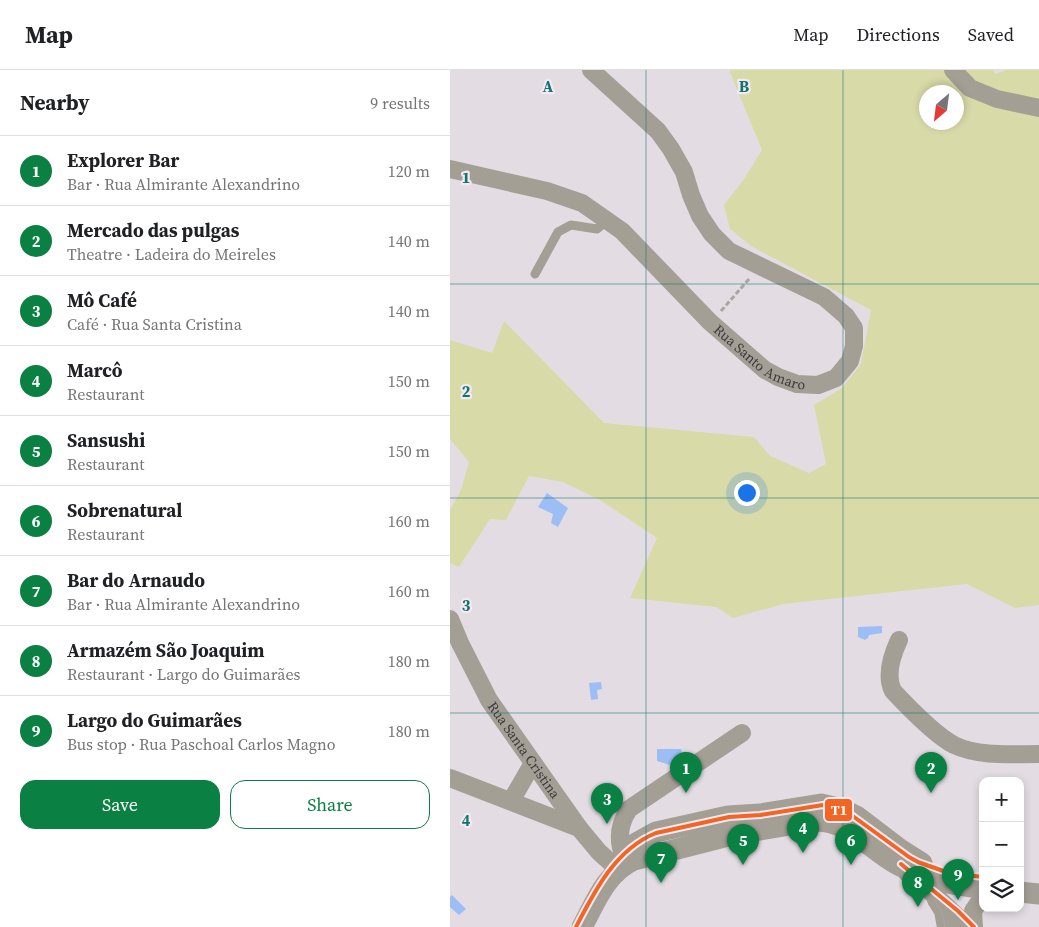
<!DOCTYPE html>
<meta charset="utf-8">
<style>
:root{--surface:#fff;--page:#f2f2f2;--text:#202124;--muted:#757577;--line:#e0e0e0;--accent:#0b8043}
body{margin:0;font-family:"Source Serif 4",serif;background:var(--page);color:var(--text)}
.controls{position:absolute;right:15px;bottom:15px;display:grid;overflow:hidden;border-radius:10px;box-shadow:0 2px 8px #0003}
.controls button{width:45px;height:45px;display:grid;place-items:center;padding:0;border:0;border-bottom:1px solid var(--line);background:var(--surface);color:var(--text);font:25px sans-serif}
.compass{position:absolute;left:469px;top:15px;width:45px;height:45px;border-radius:50%;background:var(--surface);box-shadow:0 2px 8px #0003;rotate:208deg}
.you{position:absolute;left:296px;top:422px;width:18px;height:18px;margin:-12px;border:4px solid #fff;border-radius:50%;background:#1a73e8;box-shadow:0 0 0 8px #1a73e833}
.badge{display:grid;place-items:center;width:32px;height:32px;border-radius:50%;background:var(--accent);color:#fff;font-size:16px;font-weight:700}
.pin{position:absolute;translate:-50% -41px;filter:drop-shadow(0 1px 2px #0008)}
.pin::after{content:'';position:absolute;top:26px;width:18px;height:15px;background:inherit;clip-path:polygon(0 0,100% 0,50% 100%)}
.list{margin:0;padding:0;list-style:none}
h2{display:flex;justify-content:space-between;align-items:center;height:65px;margin:0;padding:0 20px;font-size:21px}
h2 small{font-size:16px;font-weight:400;color:var(--muted)}
.list li{display:grid;grid-template-columns:32px 1fr auto;gap:15px;align-items:center;box-sizing:border-box;height:70px;padding:0 20px;border-top:1px solid var(--line)}
.list b{display:block;font-size:19px;white-space:nowrap}
.list p{margin:0;font-size:16px;white-space:nowrap;color:var(--muted)}
.list em{font-size:16px;font-style:normal;color:var(--muted)}
.actions{display:flex;gap:10px;padding:15px 20px}
.actions a{flex:1;padding:11px 0;border:1px solid var(--accent);border-radius:15px;text-align:center;font-size:18px;color:var(--accent)}
.actions .main{background:var(--accent);color:#fff}
.icon{flex:none;width:28px;height:28px;fill:none;stroke:currentColor;stroke-width:2;stroke-linecap:round;stroke-linejoin:round}
.map{position:relative;flex:none;width:589px;height:857px;overflow:hidden}
header{display:flex;align-items:center;gap:30px;box-sizing:border-box;height:70px;padding:0 25px;background:var(--surface);border-bottom:1px solid var(--line)}
header strong{font-size:24px}
nav{display:flex;gap:28px;margin-inline-start:auto;font-size:18px}
main{display:flex}
aside{flex:1;background:var(--surface)}
.map>svg:first-child{display:block}
.green{fill:#d8daa8;fill-rule:evenodd}
.water{fill:#9dbdf5}
.lines{fill:none;stroke-linecap:round;stroke-linejoin:round}
.path{stroke:#aba6a1;stroke-width:3;stroke-dasharray:5 2.5;stroke-linecap:butt}
.service{stroke:#a49f95;stroke-width:9}
.minor{stroke:#a49f95;stroke-width:18}
.tertiary{stroke:#a49f95;stroke-width:21}
.tram{stroke:#aca6a3;stroke-width:1}
.tram-1-casing{stroke:#f3e8f3;stroke-width:8}
.tram-1{stroke:#f26522;stroke-width:4}
.grid{fill:none;stroke:#0f766e;stroke-width:1;stroke-opacity:0.55}
.labels{text-anchor:middle;stroke-width:4.5;stroke-linejoin:round;paint-order:stroke}
.street-label{font-size:14px;fill:#3d393d;stroke:#f3e8f3}
.grid-label{font-size:16px;text-anchor:middle;font-weight:bold;fill:#0f766e;stroke:#f3e8f3;stroke-width:4.5;stroke-linejoin:round;paint-order:stroke}
.line-badge{stroke:#f3e8f3;stroke-width:2}
.badge-label{font-size:14px;text-anchor:middle;font-weight:bold;fill:#fff}
</style>
<header>
<strong>Map</strong>
<nav><a>Map</a><a>Directions</a><a>Saved</a></nav>
</header>
<main>
<aside>
<h2>Nearby<small>9 results</small></h2>
<ul class="list">
<li><span class="badge">1</span><div><b>Explorer Bar</b><p>Bar · Rua Almirante Alexandrino</p></div><em>120 m</em></li>
<li><span class="badge">2</span><div><b>Mercado das pulgas</b><p>Theatre · Ladeira do Meireles</p></div><em>140 m</em></li>
<li><span class="badge">3</span><div><b>Mô Café</b><p>Café · Rua Santa Cristina</p></div><em>140 m</em></li>
<li><span class="badge">4</span><div><b>Marcô</b><p>Restaurant</p></div><em>150 m</em></li>
<li><span class="badge">5</span><div><b>Sansushi</b><p>Restaurant</p></div><em>150 m</em></li>
<li><span class="badge">6</span><div><b>Sobrenatural</b><p>Restaurant</p></div><em>160 m</em></li>
<li><span class="badge">7</span><div><b>Bar do Arnaudo</b><p>Bar · Rua Almirante Alexandrino</p></div><em>160 m</em></li>
<li><span class="badge">8</span><div><b>Armazém São Joaquim</b><p>Restaurant · Largo do Guimarães</p></div><em>180 m</em></li>
<li><span class="badge">9</span><div><b>Largo do Guimarães</b><p>Bus stop · Rua Paschoal Carlos Magno</p></div><em>180 m</em></li>
</ul>
<div class="actions"><a class="main">Save</a><a>Share</a></div>
</aside>
<div class="map">
<svg width="589" height="857" viewBox="0 0 589 857">
<rect width="100%" height="100%" fill="#e3dde3"/>
<path class="green" d="M279 0H543L545 4 556 0H589V535L565 538 517 514 333 534 283 548 266 537 180 528 207 468 150 430 113 412 79 406 56 450 40 449 9 497 0 493V440L11 420 19 392 0 369V270L42 283 54 251 154 353 304 367 320 386 359 403 376 394 364 335 392 318 411 294 421 240 301 176 280 159 274 135 294 109 312 80ZM477 22H507V52H477Z"/>
<g class="water">
<path d="M97 423 118 438 108 457 101 453 103 444 88 437Z"/>
<path d="M432 556V563L419 565 418 568 415 570 408 567V557Z"/>
<path d="M151 612 152 619 147 620 148 629 141 630 139 613Z"/>
<path d="M207 679H231L232 685 220 695 207 691Z"/>
<path d="M2 825 16 839 9 845 0 837V827Z"/>
</g>
<g class="lines">
<path class="path" d="M271 241 300 208"/>
<path class="service" d="M85 204 108 162 121 155 147 159 158 150"/>
<g class="minor">
<path d="M503 0 520 18 547 29 589 38"/>
<path id="s1" d="M0 99 97 121 132 133 172 161 260 252 315 300 328 307 347 314 368 315 386 308 400 291 404 276V258L396 246 374 227 279 181 262 164 250 146 241 125 234 102 221 79 208 61 141 0"/>
<path id="s2" d="M0 549 10 573 39 630 129 758 149 782 168 799"/>
<path d="M449 570C442 585 435 605 443 621 458 637 485 665 504 675 529 687 562 684 589 684"/>
<path d="M0 708 129 758"/>
<path d="M61 731 83 693"/>
<path d="M174 787C167 770 169 754 179 739L292 663"/>
<path d="M457 803 488 828 518 857"/>
<path d="M486 830 493 841 496 857"/>
<path d="M524 857 523 841 533 826"/>
</g>
<g class="tertiary">
<path d="M174 794 175 783 181 776 206 762 278 746 310 744 371 734 392 739 408 747 450 779 472 793"/>
<path d="M570 822 589 824"/>
<path d="M132 857C146 831 156 803 184 790L286 764 364 751C397 749 421 781 448 795 477 810 501 815 533 818"/>
</g>
<g class="tram">
<path d="M485 831 492 842 495 857"/>
<path d="M136 857 140 851"/>
</g>
<g class="tram-1-casing">
<g id="tram-1">
<path d="M451 794 508 841 524 857"/>
<path d="M126 857C145 820 166 779 206 763L279 747 310 745 373 735 400 744 459 787 468 792 499 803 533 807"/>
</g>
</g>
<use href="#tram-1" class="tram-1"/>
</g>
<path class="grid" d="M196 0V857M393 0V857M0 214H589M0 428H589M0 643H589"/>
<g class="labels">
<g class="street-label">
<text dy="5" stroke="none"><textPath href="#s1" startOffset="374">Rua Santo Amaro</textPath></text>
<text dy="5" stroke="none"><textPath href="#s2" startOffset="151">Rua Santa Cristina</textPath></text>
</g>
</g>
<g class="grid-label">
<text x="98" y="22">A</text>
<text x="294" y="22">B</text>
<text x="16" y="113">1</text>
<text x="16" y="327">2</text>
<text x="16" y="541">3</text>
<text x="16" y="756">4</text>
</g>
<rect class="line-badge" x="374" y="728" width="29" height="24" rx="5" fill="#f26522"/>
<g class="badge-label">
<text x="389" y="745">T1</text>
</g>
</svg>
<div class="controls">
<button>+</button>
<button>−</button>
<button><svg class="icon" aria-label="layers" viewBox="0 0 24 24"><path d="M12 4l9 5-9 5-9-5zM3 14l9 5 9-5"/></svg></button>
</div>
<svg class="compass" viewBox="-18 -18 36 36"><path d="M0-13l5 13h-10z" fill="#e53935"/><path d="M0 13l5-13h-10z" fill="#757577"/></svg>
<div class="you"></div>
<div class="pin badge" style="left:236px;top:723px">1</div>
<div class="pin badge" style="left:481px;top:723px">2</div>
<div class="pin badge" style="left:157px;top:754px">3</div>
<div class="pin badge" style="left:353px;top:783px">4</div>
<div class="pin badge" style="left:293px;top:795px">5</div>
<div class="pin badge" style="left:401px;top:795px">6</div>
<div class="pin badge" style="left:211px;top:813px">7</div>
<div class="pin badge" style="left:468px;top:837px">8</div>
<div class="pin badge" style="left:508px;top:830px">9</div>
</div>
</main>
